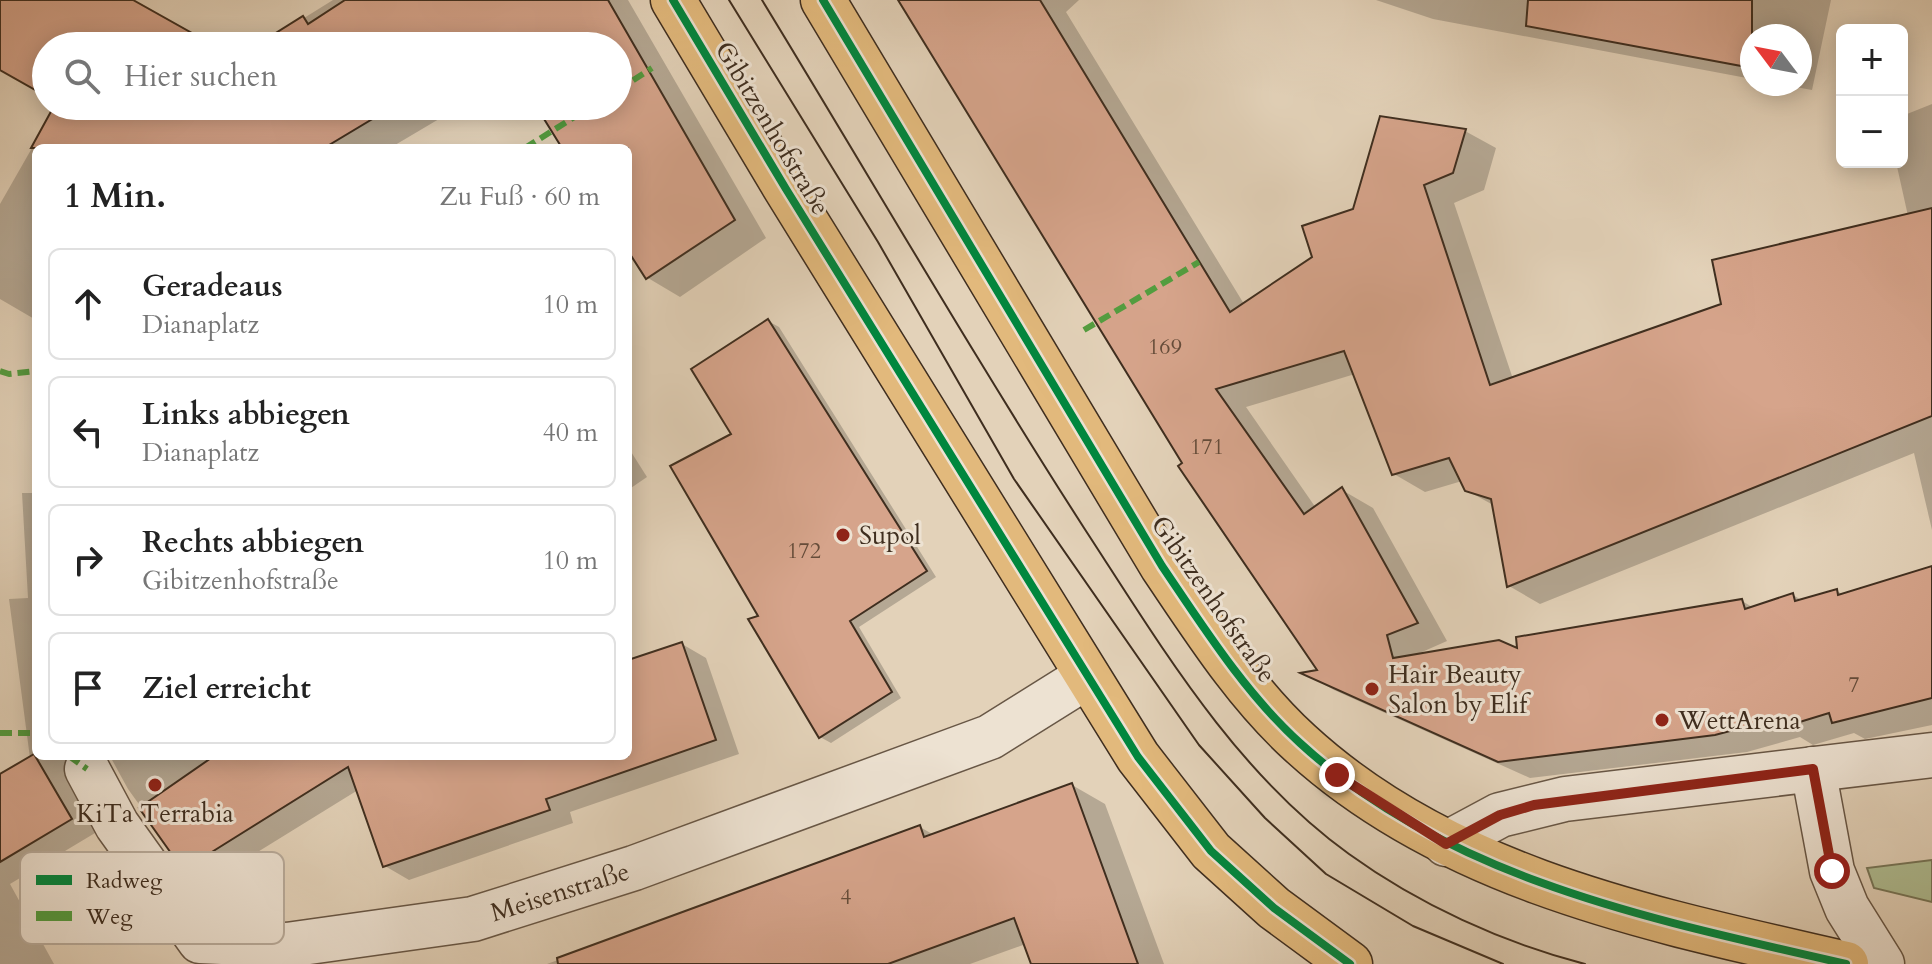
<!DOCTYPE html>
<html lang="de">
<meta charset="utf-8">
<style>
:root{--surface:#fff;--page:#f6f6f6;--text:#222;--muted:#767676;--line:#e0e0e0}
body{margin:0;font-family:Cardo,serif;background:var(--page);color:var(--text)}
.controls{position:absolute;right:24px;top:24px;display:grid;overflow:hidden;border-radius:12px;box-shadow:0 4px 20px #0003}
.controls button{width:72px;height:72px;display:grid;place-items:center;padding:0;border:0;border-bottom:2px solid var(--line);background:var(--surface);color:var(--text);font:40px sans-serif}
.compass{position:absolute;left:1740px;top:24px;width:72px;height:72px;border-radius:50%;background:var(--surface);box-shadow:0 4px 20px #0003;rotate:302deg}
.stop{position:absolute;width:24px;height:24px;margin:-18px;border:6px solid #8f2418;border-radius:50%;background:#fff}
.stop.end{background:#8f2418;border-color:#fff;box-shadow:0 2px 8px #0008}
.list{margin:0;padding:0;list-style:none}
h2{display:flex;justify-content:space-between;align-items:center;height:104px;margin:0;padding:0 32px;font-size:34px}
h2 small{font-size:26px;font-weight:400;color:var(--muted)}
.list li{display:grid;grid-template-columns:52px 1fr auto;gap:24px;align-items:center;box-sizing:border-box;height:112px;margin:0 16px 16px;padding:0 16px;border:2px solid var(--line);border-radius:12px}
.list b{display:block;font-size:30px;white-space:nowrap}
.list p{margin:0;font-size:26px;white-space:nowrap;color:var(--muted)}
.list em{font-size:26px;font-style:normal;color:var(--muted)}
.icon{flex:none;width:44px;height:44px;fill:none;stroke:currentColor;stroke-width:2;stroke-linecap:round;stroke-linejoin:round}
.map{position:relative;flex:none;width:1932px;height:964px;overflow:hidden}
.search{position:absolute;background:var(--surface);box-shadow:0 4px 20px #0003;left:32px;top:32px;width:600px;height:88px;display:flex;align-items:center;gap:20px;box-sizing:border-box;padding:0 28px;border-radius:44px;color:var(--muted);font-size:30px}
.panel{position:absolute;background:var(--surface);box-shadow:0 4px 20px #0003;left:32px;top:144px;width:600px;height:616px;border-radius:12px}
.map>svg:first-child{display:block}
.green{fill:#afbd92;stroke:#777658;stroke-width:2}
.shadow{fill:#0003}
.building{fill:#d6a48b;stroke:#3f2e1f;stroke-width:2}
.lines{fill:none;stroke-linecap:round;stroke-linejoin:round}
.minor-casing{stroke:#685746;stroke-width:47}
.major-casing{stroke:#3f2e1f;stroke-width:47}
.minor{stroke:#ede2d2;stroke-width:44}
.major{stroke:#e2b97c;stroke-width:44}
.tram{stroke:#3f2e1f;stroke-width:2}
.quiet{stroke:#539d3f;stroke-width:6;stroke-dasharray:12 6;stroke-linecap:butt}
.cycleway-casing{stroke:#ede2d2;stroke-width:13}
.cycleway{stroke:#00873e;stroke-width:8}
.route{stroke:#8f2418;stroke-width:10}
.poi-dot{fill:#8f2418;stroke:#ede2d2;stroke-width:3}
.labels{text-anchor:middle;stroke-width:6;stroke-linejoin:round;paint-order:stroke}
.number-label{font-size:22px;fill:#654c3a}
.street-label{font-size:26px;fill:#3f2e1f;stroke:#ede2d2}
.poi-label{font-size:26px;fill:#3f2e1f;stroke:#ede2d2;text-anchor:start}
.key{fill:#ede2d2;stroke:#b9ac9c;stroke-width:2}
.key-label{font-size:22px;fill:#3f2e1f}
</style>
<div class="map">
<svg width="1932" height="964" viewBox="0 0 1932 964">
<rect width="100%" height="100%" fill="#e3d2b9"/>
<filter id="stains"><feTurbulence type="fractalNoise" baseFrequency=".0025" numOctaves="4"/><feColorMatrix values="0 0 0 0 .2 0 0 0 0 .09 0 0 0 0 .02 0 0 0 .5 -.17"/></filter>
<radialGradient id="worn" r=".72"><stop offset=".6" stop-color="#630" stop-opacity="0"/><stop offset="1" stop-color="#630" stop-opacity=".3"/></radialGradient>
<path class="green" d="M1932 860V902L1874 888 1867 868Z"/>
<g class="shadow">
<path d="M333 0H628L766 238 680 297 648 278 628 247V148H565L539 106H618V46H259Z"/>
<path d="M917 0H1079L1066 12 1244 304 1315 258 1354 211 1465 131 1496 148 1484 190 1454 203 1513 379 1723 306 1908 216 1896 162H1902V116L1932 104V530L1914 453 1540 604 1509 586 1495 506 1466 490 1462 481 1425 492 1394 474 1355 374 1246 407 1316 508 1342 490 1373 508 1447 641 1413 656 1520 651 1742 601 1754 608 1793 595 1803 601 1837 591 1844 595 1932 568V725L1865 739 1854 733 1813 745 1800 737 1747 752 1530 778 1334 690 1306 674 1321 672 1185 464Z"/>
<path d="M1376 0H1831L1812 90 1779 84H1800V36H1752V79L1433 19Z"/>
<path d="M56 106H461L390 148H36V320L0 299V204Z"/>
<path d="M768 321 779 327 936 577 859 627 901 698 831 743 820 737 761 617 733 434Z"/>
<path d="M628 447 647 477 628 490Z"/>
<path d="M22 493H36V756H628V662L682 644 706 658 739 754 570 812 573 823 409 880 385 866 358 790 209 882 185 868 128 789 111 758 99 760 105 827 10 884 54 964H0V776L30 758 9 599 28 598Z"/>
<path d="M1072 785 1105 804 1164 964H1033L1026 944 970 964H547L920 827 934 835Z"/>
</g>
<g class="building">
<path d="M0 0H133L215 46H46V96L0 70Z"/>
<path d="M345 0H608L735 220 646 279 628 251V148H562L536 106H618V46H255L303 16 308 24Z"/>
<path d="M898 0H1040L1230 312 1312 257 1302 226 1353 209 1380 116 1466 129 1453 173 1424 185 1490 385 1721 304 1712 260 1932 208V416L1507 587 1491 499 1465 491 1449 458 1392 475 1344 351 1216 389 1304 514 1342 487 1418 623 1387 635 1393 658 1499 640 1517 648 1516 637 1742 599 1745 609 1793 593 1795 601 1837 589 1838 595 1932 566V698L1832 723 1829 713 1780 728 1775 719 1715 735 1498 762 1300 673 1317 670 1178 466 1182 463Z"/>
<path d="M1528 0H1752V68L1526 26Z"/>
<path d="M54 106H394L324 148H31Z"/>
<path d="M768 319 927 571 850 621 892 692 819 738 748 619 758 616 670 466 731 434 691 369Z"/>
<path d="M682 642 716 740 546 799 550 810 383 867 348 767 183 870 139 808 214 756H628V660Z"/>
<path d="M34 754 72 819 0 862V774Z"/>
<path d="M1072 783 1138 964H1031L1014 918 888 964H558L557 958 920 825 924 837Z"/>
</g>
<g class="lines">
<g class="minor-casing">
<g id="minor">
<path id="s1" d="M87 769 117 825 200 941 287 945 473 919 634 868 990 737 1086 677"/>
<path d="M1813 769 1832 871 1847 908 1882 964"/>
<path d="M1446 844 1500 815 1565 799 1932 755"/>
</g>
</g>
<g class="major-casing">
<g id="major">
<path d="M673 0 786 189 1138 757 1211 851 1274 908 1350 964"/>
<path d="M823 0 1162 566C1204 628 1245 693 1300 743 1449 880 1655 920 1846 964"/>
</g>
</g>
<use href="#minor" class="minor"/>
<use href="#major" class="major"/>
<g class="tram">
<path d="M729 0 878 242 1014 479 1199 745 1265 818 1326 874 1413 926 1503 964"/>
<path d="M762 0C870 177 974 357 1086 531 1161 646 1235 772 1349 854 1418 904 1503 943 1585 964"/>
</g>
<g class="quiet">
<path d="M618 90 652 68"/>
<path d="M525 148 592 106"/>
<path d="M1084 330 1199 262"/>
<path d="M0 371 9 374 36 371"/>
<path d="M0 733H36"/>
<path d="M69 756 87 769"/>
</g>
<g class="cycleway-casing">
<g id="cycleway">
<path d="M673 0 786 189 1138 757 1211 851 1274 908 1350 964"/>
<path d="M823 0 1162 566C1204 628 1245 693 1300 743 1449 880 1655 920 1846 964"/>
</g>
</g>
<use href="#cycleway" class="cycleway"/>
</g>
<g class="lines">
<path class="route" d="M1337 775 1446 844 1500 815 1534 805 1813 769 1832 871"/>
</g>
<g class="poi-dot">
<circle cx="843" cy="535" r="8"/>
<circle cx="1372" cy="689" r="8"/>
<circle cx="1662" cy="720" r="8"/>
<circle cx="155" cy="785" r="8"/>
</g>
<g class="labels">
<g class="number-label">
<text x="1165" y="354">169</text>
<text x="1207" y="454">171</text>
<text x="804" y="558">172</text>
<text x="1854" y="692">7</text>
<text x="846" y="904">4</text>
</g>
<g class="street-label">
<text transform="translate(773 128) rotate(59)" y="9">Gibitzenhofstraße</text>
<text transform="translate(1214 599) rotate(55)" y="9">Gibitzenhofstraße</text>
<text dy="9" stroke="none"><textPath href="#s1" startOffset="572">Meisenstraße</textPath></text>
</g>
<g class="poi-label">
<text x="859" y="544">Supol</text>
<text x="1388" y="683">Hair Beauty<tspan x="1388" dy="30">Salon by Elif</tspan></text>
<text x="1678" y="729">WettArena</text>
<text x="155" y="822" text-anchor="middle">KiTa Terrabia</text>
</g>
</g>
<rect x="20" y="852" width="264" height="92" rx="12" class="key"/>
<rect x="36" y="875" width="36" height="10" fill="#00873e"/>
<rect x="36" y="911" width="36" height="10" fill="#539d3f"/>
<g class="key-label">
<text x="86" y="888">Radweg</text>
<text x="86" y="924">Weg</text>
</g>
<rect width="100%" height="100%" filter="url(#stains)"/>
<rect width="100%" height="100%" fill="url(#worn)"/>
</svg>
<div class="controls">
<button>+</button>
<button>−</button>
</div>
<svg class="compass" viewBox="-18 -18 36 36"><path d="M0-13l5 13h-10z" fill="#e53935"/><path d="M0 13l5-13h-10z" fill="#767676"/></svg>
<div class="stop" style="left:1832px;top:871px"></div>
<div class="stop end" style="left:1337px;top:775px"></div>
<div class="search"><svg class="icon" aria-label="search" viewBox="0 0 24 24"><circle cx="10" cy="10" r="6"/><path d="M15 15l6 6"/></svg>Hier suchen</div>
<section class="panel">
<h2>1 Min.<small>Zu Fuß · 60 m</small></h2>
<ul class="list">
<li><svg class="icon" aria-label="ahead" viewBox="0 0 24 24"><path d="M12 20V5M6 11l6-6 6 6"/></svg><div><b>Geradeaus</b><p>Dianaplatz</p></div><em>10 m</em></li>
<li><svg class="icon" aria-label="left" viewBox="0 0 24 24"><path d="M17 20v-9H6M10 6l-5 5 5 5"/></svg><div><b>Links abbiegen</b><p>Dianaplatz</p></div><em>40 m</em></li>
<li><svg class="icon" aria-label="right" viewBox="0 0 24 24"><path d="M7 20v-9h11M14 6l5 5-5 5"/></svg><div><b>Rechts abbiegen</b><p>Gibitzenhofstraße</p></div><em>10 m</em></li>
<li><svg class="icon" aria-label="arrive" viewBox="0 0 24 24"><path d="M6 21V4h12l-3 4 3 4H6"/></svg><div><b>Ziel erreicht</b></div></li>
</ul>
</section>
</div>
